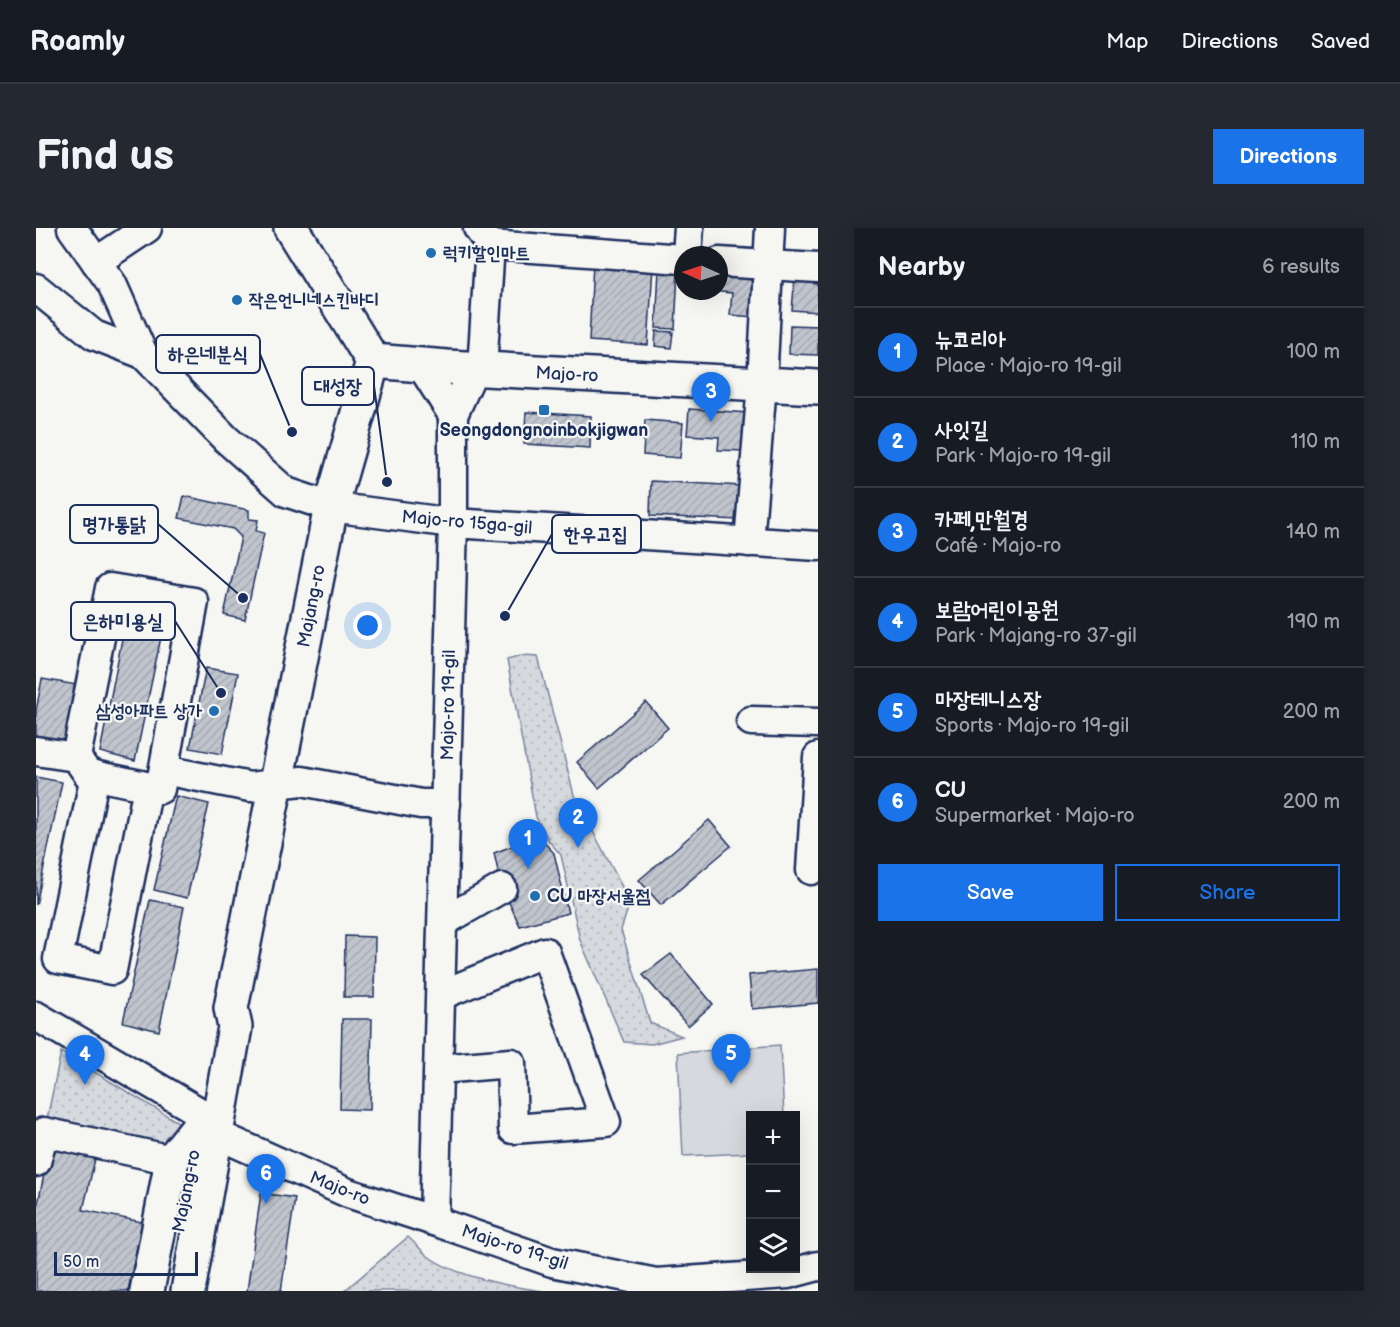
<!DOCTYPE html>
<meta charset="utf-8">
<style>
:root{--surface:#171b24;--page:#242831;--text:#f1f3f6;--muted:#9ea1a6;--line:#363941;--accent:#1a73e8}
body{margin:0;font-family:"Balsamiq Sans","Poor Story",sans-serif;background:var(--page);color:var(--text)}
.controls{position:absolute;right:18px;bottom:18px;display:grid;overflow:hidden;border-radius:0px;box-shadow:0 6px 24px #0002}
.controls button{width:54px;height:54px;display:grid;place-items:center;padding:0;border:0;border-bottom:2px solid var(--line);background:var(--surface);color:var(--text);font:30px sans-serif}
.compass{position:absolute;left:638px;top:18px;width:54px;height:54px;border-radius:50%;background:var(--surface);box-shadow:0 6px 24px #0002;rotate:273deg}
.scale{position:absolute;left:18px;bottom:15px;width:144px;box-sizing:border-box;padding-left:6px;border:3px solid #1b2f5e;border-top:0;font-size:16px;line-height:21px;white-space:nowrap;color:#1b2f5e;-webkit-text-stroke:4px #f6f6f2;paint-order:stroke}
.you{position:absolute;left:332px;top:398px;width:21px;height:21px;margin:-15px;border:4px solid #fff;border-radius:50%;background:#1a73e8;box-shadow:0 0 0 9px #1a73e833}
.badge{display:grid;place-items:center;width:39px;height:39px;border-radius:50%;background:var(--accent);color:#fff;font-size:20px;font-weight:700}
.pin{position:absolute;translate:-50% -50px;filter:drop-shadow(0 2px 3px #0008)}
.pin::after{content:'';position:absolute;top:32px;width:21px;height:18px;background:inherit;clip-path:polygon(0 0,100% 0,50% 100%)}
.list{margin:0;padding:0;list-style:none}
h2{display:flex;justify-content:space-between;align-items:center;height:78px;margin:0;padding:0 24px;font-size:26px}
h2 small{font-size:20px;font-weight:400;color:var(--muted)}
.list li{display:grid;grid-template-columns:39px 1fr auto;gap:18px;align-items:center;box-sizing:border-box;height:90px;padding:0 24px;border-top:2px solid var(--line)}
.list b{display:block;font-size:22px;white-space:nowrap}
.list p{margin:0;font-size:20px;white-space:nowrap;color:var(--muted)}
.list em{font-size:20px;font-style:normal;color:var(--muted)}
.actions{display:flex;gap:12px;padding:18px 24px}
.actions a{flex:1;padding:14px 0;border:2px solid var(--accent);border-radius:0px;text-align:center;font-size:21px;color:var(--accent)}
.actions .main{background:var(--accent);color:#fff}
.icon{flex:none;width:33px;height:33px;fill:none;stroke:currentColor;stroke-width:2;stroke-linecap:round;stroke-linejoin:round}
.map{position:relative;flex:none;width:782px;height:1063px;overflow:hidden;border-radius:0px}
header{display:flex;align-items:center;gap:36px;box-sizing:border-box;height:84px;padding:0 30px;background:var(--surface);border-bottom:2px solid var(--line)}
header strong{font-size:28px}
nav{display:flex;gap:33px;margin-inline-start:auto;font-size:21px}
.intro{display:flex;align-items:center;justify-content:space-between;box-sizing:border-box;height:144px;padding:0 36px}
h1{margin:0;font-size:42px}
.button{padding:15px 27px;border-radius:0px;background:var(--accent);color:#fff;font-size:21px;font-weight:700}
main{display:flex;gap:36px;padding:0 36px}
aside{flex:1;background:var(--surface);border-radius:0px;box-shadow:0 6px 24px #0002}
.map>svg:first-child{display:block}
.park{fill:url(#park-dots);stroke:#78849e;stroke-width:1.5}
.garden{fill:#d6d9dd;stroke:#78849e;stroke-width:1.5}
.building{fill:url(#building-hatch);stroke:#1b2f5e;stroke-width:1.5}
.lines{fill:none;stroke-linecap:round;stroke-linejoin:round}
.minor-casing{stroke:#1b2f5e;stroke-width:33}
.major-casing{stroke:#1b2f5e;stroke-width:38}
.minor{stroke:#f6f6f2;stroke-width:28}
.major{stroke:#f6f6f2;stroke-width:33}
.poi-dot{fill:#1f6fb2;stroke:#f6f6f2;stroke-width:2}
.labels{text-anchor:middle;stroke-width:4.5;stroke-linejoin:round;paint-order:stroke}
.poi-label{font-size:18px;font-weight:bold;fill:#1b2f5e;stroke:#f6f6f2;text-anchor:start}
.street-label{font-size:18px;fill:#1b2f5e;stroke:#f6f6f2}
.leader{fill:none;stroke:#1b2f5e;stroke-width:2}
.callout-dot{fill:#1b2f5e;stroke:#f6f6f2;stroke-width:2}
.callout{fill:#f6f6f2;stroke:#1b2f5e;stroke-width:2}
.callout-label{font-size:20px;text-anchor:middle;font-weight:bold;fill:#1b2f5e}
</style>
<header>
<strong>Roamly</strong>
<nav><a>Map</a><a>Directions</a><a>Saved</a></nav>
</header>
<div class="intro"><h1>Find us</h1><a class="button">Directions</a></div>
<main>
<div class="map">
<svg width="782" height="1063" viewBox="0 0 782 1063">
<defs>
<pattern id="park-dots" width="8" height="8" patternUnits="userSpaceOnUse" patternTransform="scale(1.5)"><rect width="8" height="8" fill="#d6d9dd"/><path d="M2 2h.1M6 6h.1" fill="none" stroke="#b7bbc0" stroke-width="1.8" stroke-linecap="round"/></pattern>
<pattern id="building-hatch" width="6" height="6" patternUnits="userSpaceOnUse" patternTransform="scale(1.5)"><rect width="6" height="6" fill="#c0c4cd"/><path d="M-1 1l2-2M0 6l6-6M5 7l2-2" fill="none" stroke="#a4a9b2"/></pattern>
</defs>
<rect width="100%" height="100%" fill="#f6f6f2"/>
<filter id="ink" filterUnits="userSpaceOnUse"><feTurbulence type="fractalNoise" baseFrequency=".0167" numOctaves="2"/><feDisplacementMap in="SourceGraphic" scale="12" xChannelSelector="R" yChannelSelector="G"/><feConvolveMatrix kernelMatrix="1 2 1 2 8 2 1 2 1" color-interpolation-filters="sRGB"/></filter>
<g filter="url(#ink)">
<g class="park">
<path d="M486 428 502 429 538 567 594 674 585 702 614 795 646 808 616 816 588 814 544 712 525 627 513 613 500 589 471 432Z"/>
<path d="M25 824 142 894 136 917 11 891Z"/>
<path d="M372 1009C379 1015 385 1022 392 1028 418 1048 475 1059 507 1063H308Z"/>
</g>
<path class="garden" d="M744 817 748 887 714 888V925L647 928 642 825Z"/>
<g class="building">
<path d="M557 35 617 38 612 117 553 113Z"/>
<path d="M623 41 642 43 639 101 620 100Z"/>
<path d="M683 42 706 44 720 57 718 89 694 87 696 65 673 63H683Z"/>
<path d="M759 48 782 50V84L756 82Z"/>
<path d="M754 97 782 98V127L753 126Z"/>
<path d="M620 103 637 104 635 120 619 118Z"/>
<path d="M653 181 713 185 710 223 682 222 683 209 651 207Z"/>
<path d="M490 184 555 188 554 220 488 216Z"/>
<path d="M609 192 647 195 644 230 607 227Z"/>
<path d="M615 253 706 258 704 292 614 288Z"/>
<path d="M148 268 213 282V291L222 292 220 303 228 305 209 392 188 387 205 309 197 301 143 290Z"/>
<path d="M88 401 125 409 99 533 64 524Z"/>
<path d="M170 440 202 445 186 526 154 520Z"/>
<path d="M6 451 41 457 30 515 0 509V483Z"/>
<path d="M610 474 632 500 563 560 541 534Z"/>
<path d="M0 549 26 554 0 677Z"/>
<path d="M140 568 173 576 151 670 118 662Z"/>
<path d="M673 592 695 618 625 677 603 652Z"/>
<path d="M502 608 518 625 532 685 484 698 465 657 458 625Z"/>
<path d="M114 672 148 679 123 803 87 794Z"/>
<path d="M309 708 339 709 338 769H308Z"/>
<path d="M635 726 677 776 652 798 607 747Z"/>
<path d="M782 741V775L716 781 713 747Z"/>
<path d="M306 791H336L334 882 304 881Z"/>
<path d="M16 908 62 918 47 982 106 994 92 1063H0V985Z"/>
<path d="M225 965 259 970 245 1063H211Z"/>
</g>
<g class="lines">
<g class="minor-casing">
<g id="minor">
<path d="M36 0 76 56 107 126"/>
<path d="M442 0 454 17 446 141"/>
<path d="M454 17 647 31"/>
<path d="M651 27 653 0"/>
<path d="M60 34 111 0"/>
<path d="M683 34 782 40"/>
<path d="M0 60 58 107 107 126 190 211 250 264 295 279 417 295 782 318"/>
<path d="M385 137 417 187"/>
<path d="M438 141 417 187V295L398 993 516 1034 620 1055 752 1046 782 1038"/>
<path d="M713 314 726 156 734 0"/>
<path d="M74 360 158 374 124 561 52 546 40 529Z"/>
<path d="M715 493 782 495"/>
<path d="M0 523 40 529"/>
<path d="M128 542 214 559 266 553 385 576H410"/>
<path d="M59 547 22 731 76 742 112 559"/>
<path d="M775 642 782 529"/>
<path d="M407 694 466 660"/>
<path d="M0 788 165 885"/>
<path d="M403 841 475 835 477 901 570 894 509 724 405 767"/>
<path d="M180 906 312 965 398 993"/>
<path d="M0 934 8 904 136 932"/>
</g>
</g>
<g class="major-casing">
<g id="major">
<path d="M337 133 411 139 782 159"/>
<path d="M111 1063 136 932 162 899"/>
<path d="M152 1063 199 799 195 780 295 279 337 133 255 0"/>
</g>
</g>
<use href="#minor" class="minor"/>
<use href="#major" class="major"/>
</g>
</g>
<g class="poi-dot">
<circle cx="395" cy="25" r="6"/>
<circle cx="201" cy="72" r="6"/>
<rect x="502" y="176" width="12" height="12" rx="3"/>
<circle cx="178" cy="483" r="6"/>
<circle cx="499" cy="668" r="6"/>
</g>
<g class="labels">
<g class="poi-label">
<text x="407" y="31">럭키할인마트</text>
<text x="213" y="78">작은언니네스킨바디</text>
<text x="508" y="208" text-anchor="middle">Seongdongnoinbokjigwan</text>
<text x="166" y="489" text-anchor="end">삼성아파트 상가</text>
<text x="511" y="674">CU 마장서울점</text>
</g>
<g class="street-label">
<text transform="translate(531 146) rotate(3)" y="6">Majo-ro</text>
<text transform="translate(431 294) rotate(5)" y="6">Majo-ro 15ga-gil</text>
<text transform="translate(275 378) rotate(-79)" y="6">Majang-ro</text>
<text transform="translate(412 477) rotate(-89)" y="6">Majo-ro 19-gil</text>
<text transform="translate(304 960) rotate(22)" y="6">Majo-ro</text>
<text transform="translate(150 963) rotate(-79)" y="6">Majang-ro</text>
<text transform="translate(479 1019) rotate(18)" y="6">Majo-ro 19-gil</text>
</g>
</g>
<path class="leader" d="M256 204L224 126M351 254L338 158M207 370L122 296M469 388L516 306M185 465L139 393"/>
<g class="callout-dot">
<circle cx="256" cy="204" r="6"/>
<circle cx="351" cy="254" r="6"/>
<circle cx="207" cy="370" r="6"/>
<circle cx="469" cy="388" r="6"/>
<circle cx="185" cy="465" r="6"/>
</g>
<g class="callout">
<rect x="120" y="107" width="104" height="38" rx="6"/>
<rect x="266" y="139" width="72" height="38" rx="6"/>
<rect x="34" y="277" width="88" height="38" rx="6"/>
<rect x="516" y="287" width="89" height="38" rx="6"/>
<rect x="35" y="374" width="104" height="38" rx="6"/>
</g>
<g class="callout-label">
<text x="172" y="133">하은네분식</text>
<text x="302" y="165">대성장</text>
<text x="78" y="303">명가통닭</text>
<text x="560" y="313">한우고집</text>
<text x="87" y="400">은하미용실</text>
</g>
</svg>
<div class="controls">
<button>+</button>
<button>−</button>
<button><svg class="icon" aria-label="layers" viewBox="0 0 24 24"><path d="M12 4l9 5-9 5-9-5zM3 14l9 5 9-5"/></svg></button>
</div>
<svg class="compass" viewBox="-18 -18 36 36"><path d="M0-13l5 13h-10z" fill="#e53935"/><path d="M0 13l5-13h-10z" fill="#9ea1a6"/></svg>
<div class="scale">50 m</div>
<div class="you"></div>
<div class="pin badge" style="left:492px;top:641px">1</div>
<div class="pin badge" style="left:542px;top:620px">2</div>
<div class="pin badge" style="left:675px;top:194px">3</div>
<div class="pin badge" style="left:49px;top:857px">4</div>
<div class="pin badge" style="left:695px;top:856px">5</div>
<div class="pin badge" style="left:230px;top:976px">6</div>
</div>
<aside>
<h2>Nearby<small>6 results</small></h2>
<ul class="list">
<li><span class="badge">1</span><div><b>뉴코리아</b><p>Place · Majo-ro 19-gil</p></div><em>100 m</em></li>
<li><span class="badge">2</span><div><b>사잇길</b><p>Park · Majo-ro 19-gil</p></div><em>110 m</em></li>
<li><span class="badge">3</span><div><b>카페,만월경</b><p>Café · Majo-ro</p></div><em>140 m</em></li>
<li><span class="badge">4</span><div><b>보람어린이공원</b><p>Park · Majang-ro 37-gil</p></div><em>190 m</em></li>
<li><span class="badge">5</span><div><b>마장테니스장</b><p>Sports · Majo-ro 19-gil</p></div><em>200 m</em></li>
<li><span class="badge">6</span><div><b>CU</b><p>Supermarket · Majo-ro</p></div><em>200 m</em></li>
</ul>
<div class="actions"><a class="main">Save</a><a>Share</a></div>
</aside>
</main>
